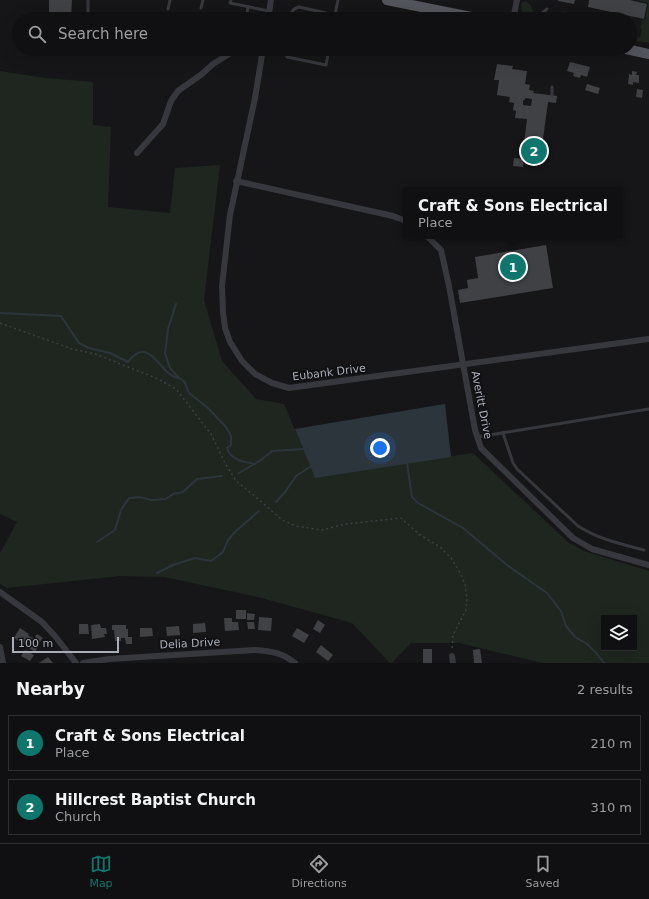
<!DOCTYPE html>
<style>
:root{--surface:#101012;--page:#1e1e20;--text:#f1f3f6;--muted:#9c9d9f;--line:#303032;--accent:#0f766e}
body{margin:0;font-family:"DejaVu Sans",sans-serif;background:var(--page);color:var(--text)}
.controls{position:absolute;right:12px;bottom:12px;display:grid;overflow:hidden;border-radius:0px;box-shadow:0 4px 16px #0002}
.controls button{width:36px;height:36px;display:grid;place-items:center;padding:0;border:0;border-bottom:1px solid var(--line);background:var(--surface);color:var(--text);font:20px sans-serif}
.scale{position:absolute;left:12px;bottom:10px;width:107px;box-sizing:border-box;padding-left:4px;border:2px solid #a8adb8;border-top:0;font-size:11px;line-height:14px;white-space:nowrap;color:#a8adb8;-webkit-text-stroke:3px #111113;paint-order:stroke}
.you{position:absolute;left:380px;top:448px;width:14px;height:14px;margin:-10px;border:3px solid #fff;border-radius:50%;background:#1a73e8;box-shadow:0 0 0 6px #1a73e833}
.badge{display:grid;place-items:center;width:26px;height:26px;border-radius:50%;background:var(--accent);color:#fff;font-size:13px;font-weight:700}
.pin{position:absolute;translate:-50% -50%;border:2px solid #fff;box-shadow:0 1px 4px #0006}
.popup{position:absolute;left:403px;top:187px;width:220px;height:52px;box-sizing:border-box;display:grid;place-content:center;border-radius:0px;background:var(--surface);filter:drop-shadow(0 1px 3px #0005);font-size:13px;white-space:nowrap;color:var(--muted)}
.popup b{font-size:15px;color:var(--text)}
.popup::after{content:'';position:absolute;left:50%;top:100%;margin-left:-8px;border:8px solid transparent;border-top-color:var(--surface)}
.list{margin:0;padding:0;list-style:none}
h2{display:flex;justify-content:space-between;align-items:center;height:52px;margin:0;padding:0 16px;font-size:17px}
h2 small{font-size:13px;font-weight:400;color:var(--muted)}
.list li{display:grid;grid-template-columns:26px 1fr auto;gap:12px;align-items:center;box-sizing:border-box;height:56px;margin:0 8px 8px;padding:0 8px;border:1px solid var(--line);border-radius:0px}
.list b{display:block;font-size:15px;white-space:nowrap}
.list p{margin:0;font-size:13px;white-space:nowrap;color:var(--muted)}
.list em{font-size:13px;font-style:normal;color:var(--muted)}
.icon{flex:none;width:22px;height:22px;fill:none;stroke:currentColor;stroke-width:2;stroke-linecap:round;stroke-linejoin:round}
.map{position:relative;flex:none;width:649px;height:663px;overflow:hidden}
.search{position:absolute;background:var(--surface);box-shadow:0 4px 16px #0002;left:12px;right:12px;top:12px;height:44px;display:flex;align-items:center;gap:10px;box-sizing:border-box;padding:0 14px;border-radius:22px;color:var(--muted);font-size:15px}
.sheet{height:180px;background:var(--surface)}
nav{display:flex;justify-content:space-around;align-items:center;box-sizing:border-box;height:56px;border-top:1px solid var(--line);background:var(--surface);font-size:11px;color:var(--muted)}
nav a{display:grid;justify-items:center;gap:2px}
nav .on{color:var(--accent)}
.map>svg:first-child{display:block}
.green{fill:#1e261f;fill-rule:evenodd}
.water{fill:#2c353c}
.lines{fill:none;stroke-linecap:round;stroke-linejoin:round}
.stream{stroke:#2c353c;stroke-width:2}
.building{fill:#404145;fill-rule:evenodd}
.path{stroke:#3d3f44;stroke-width:1.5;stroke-dasharray:2 3;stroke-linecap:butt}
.service{stroke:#37383d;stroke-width:3}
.minor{stroke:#37383d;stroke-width:6}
.primary{stroke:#53555c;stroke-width:10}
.labels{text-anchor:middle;stroke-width:4;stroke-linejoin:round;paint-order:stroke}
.street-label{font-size:11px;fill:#a8adb8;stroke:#111113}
</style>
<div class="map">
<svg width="649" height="663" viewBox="0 0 649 663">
<rect width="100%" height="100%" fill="#161618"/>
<g class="green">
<path d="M635 0H649V43L637 41V38L640 37 642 30 640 28 642 20H645L648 3Z"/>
<path d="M525 1 530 4 536 19C526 19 521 14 521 3Z"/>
<path d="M0 71 45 78 93 82V125L111 127 108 207 170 213 175 168 220 165 204 300 222 361 256 399 284 404 315 477 473 453 569 543 584 551 649 571V663H543L459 643H411L392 663H390L352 623 258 597 164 577 120 576 7 588 0 584V553L17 522 0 514ZM604 618H634V648H604Z"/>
</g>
<path class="water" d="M445 404 451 457 315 478 295 429Z"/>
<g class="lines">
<g class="stream">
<path d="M176 304 168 329 165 353 170 368 179 378 184 381 189 393 208 408 226 427 231 436V445L227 448C230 460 244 462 255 464"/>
<path d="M0 313 61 316 79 343 89 348 110 353 128 362C150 332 160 377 179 378"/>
<path d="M407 463 412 497 418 503 463 528 507 565 547 593 561 611 566 626 575 637 587 644 597 654 604 663"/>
<path d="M239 473 261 460 272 451 303 449"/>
<path d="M276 502 285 492 296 476 310 467"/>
<path d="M97 542 115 530 121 510 129 498 139 497 152 500 166 499 173 494 183 492 197 479 222 476"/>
<path d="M157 573 173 565 195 558 211 561 223 552 228 540 236 531 259 511"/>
</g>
</g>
<g class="building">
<path d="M49 0H72L71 19H49Z"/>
<path d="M558 0H575L574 4 558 1Z"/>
<path d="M589 0H630L647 4 644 19 588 7Z"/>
<path d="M570 62 590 67 587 77 581 75 580 78 573 76 574 73 567 71Z"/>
<path d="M497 64 513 66 512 69 527 71 525 84 530 85 529 90 534 91 533 93 557 96 556 103 548 102 541 154 523 152 527 119 515 118 516 111 513 110 514 103 509 102 510 97 497 95 499 80H494ZM526 98 532 99 531 106 523 105V101Z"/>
<path d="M632 71 637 72 636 75H639V83L633 82V85L628 84 629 74 632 75Z"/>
<path d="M587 84 600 88 598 94 585 90Z"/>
<path d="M637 89 643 90 642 98 636 97Z"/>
<path d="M514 158 524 159 523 167 513 166Z"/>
<path d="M546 245 553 288 460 303 458 290 468 288 467 280 478 278 475 257Z"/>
<rect x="236" y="610" width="10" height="9"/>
<path d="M247 613 255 614 254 620H247Z"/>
<path d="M259 617 272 618 271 631 258 630Z"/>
<path d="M224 618H232V622H238L239 630 225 631Z"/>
<path d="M318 620 325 625 320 633 313 629Z"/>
<path d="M247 622H254L255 629H248Z"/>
<path d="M205 623 206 632 193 633V624Z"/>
<path d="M79 624H88L89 634H79Z"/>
<path d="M100 624 101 628H106L107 634H104L105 637 92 639 91 625Z"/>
<path d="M112 625H126V629H128V637H132V644H126L125 638H121V641H115L114 630H112Z"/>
<path d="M179 626 180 635 167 636 166 627Z"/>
<path d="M20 628 29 634 28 635 34 639 37 634 43 638 39 643 40 644 35 652 14 638Z"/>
<path d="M140 628H152L153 636 140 637Z"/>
<path d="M297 628 309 635 304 643 292 636Z"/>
<path d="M321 645 333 655 328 661 316 652Z"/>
<rect x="423" y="649" width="9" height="14"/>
<path d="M480 649 482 663H474L473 650Z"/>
<path d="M25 650 34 655 30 661 21 656Z"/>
<path d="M48 657 53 663H39Z"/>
</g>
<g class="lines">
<path class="path" d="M0 323 72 349 95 354 156 378 176 389 211 434 225 463 236 481 256 497 282 520 296 526 322 530 346 524 401 518 420 535 440 547 451 558 459 571 465 584 467 599 466 610 453 635 452 650"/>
<g class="service">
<path d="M88 0V19"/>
<path d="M231 0 230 3 269 11"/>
<path d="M201 8 203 0"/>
<path d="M168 9 170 0"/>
<path d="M335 15 338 0"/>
<path d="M246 19 248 7"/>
<path d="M290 19C291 12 292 9 299 7L335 15 334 19"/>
<path d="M541 19 542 13 547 9"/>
<path d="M563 19 564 13"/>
<path d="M630 32 631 26"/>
<path d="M284 49 287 57 326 65 329 49"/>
<path d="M552 87V96"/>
<path d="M503 433 513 463 517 469 578 526C598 539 621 544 644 550"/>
<path d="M477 437 649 409"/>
</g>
<g class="minor">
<path d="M268 19 271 0"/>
<path d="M513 19 517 0"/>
<path d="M263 49 255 98 230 215 222 286 223 312 225 328 230 342 242 361 255 374 272 383 289 388 649 339"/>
<path d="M137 153 163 124 171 101 178 91 202 74 213 64 237 49"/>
<path d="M236 181 393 216 406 221"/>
<path d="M427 236 441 250 449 286 475 430 481 448 573 538 592 549 649 565"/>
<path d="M0 592 42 622 55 636 76 663"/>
<path d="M0 647 3 663"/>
<path d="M452 656 453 663"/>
<path d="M83 663 109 659 255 650C271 651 283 653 295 663"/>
</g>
<g class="primary">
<path d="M387 0 481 19"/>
<path d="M626 49 649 54"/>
</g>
</g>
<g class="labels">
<g class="street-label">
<text transform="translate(329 372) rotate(-7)" y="4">Eubank Drive</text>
<text transform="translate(482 405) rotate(79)" y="4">Averitt Drive</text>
<text transform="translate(190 643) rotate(-3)" y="4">Delia Drive</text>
</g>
</g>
</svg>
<div class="controls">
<button><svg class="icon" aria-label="layers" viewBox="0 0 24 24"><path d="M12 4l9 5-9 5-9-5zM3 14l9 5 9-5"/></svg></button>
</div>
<div class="scale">100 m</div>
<div class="you"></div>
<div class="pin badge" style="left:513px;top:267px">1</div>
<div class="popup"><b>Craft &amp; Sons Electrical</b>Place</div>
<div class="pin badge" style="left:534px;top:151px">2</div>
<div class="search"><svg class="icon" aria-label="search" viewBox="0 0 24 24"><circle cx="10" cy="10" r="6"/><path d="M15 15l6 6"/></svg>Search here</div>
</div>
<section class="sheet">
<h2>Nearby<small>2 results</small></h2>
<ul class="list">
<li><span class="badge">1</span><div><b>Craft &amp; Sons Electrical</b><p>Place</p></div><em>210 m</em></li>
<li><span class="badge">2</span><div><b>Hillcrest Baptist Church</b><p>Church</p></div><em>310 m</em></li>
</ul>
</section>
<nav>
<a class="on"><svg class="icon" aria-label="map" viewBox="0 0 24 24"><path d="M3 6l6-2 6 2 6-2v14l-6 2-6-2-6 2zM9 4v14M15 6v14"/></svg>Map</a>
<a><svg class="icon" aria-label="directions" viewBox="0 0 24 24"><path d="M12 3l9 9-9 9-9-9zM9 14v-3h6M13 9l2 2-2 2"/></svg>Directions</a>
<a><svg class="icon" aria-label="saved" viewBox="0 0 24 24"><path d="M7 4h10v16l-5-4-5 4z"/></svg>Saved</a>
</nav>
